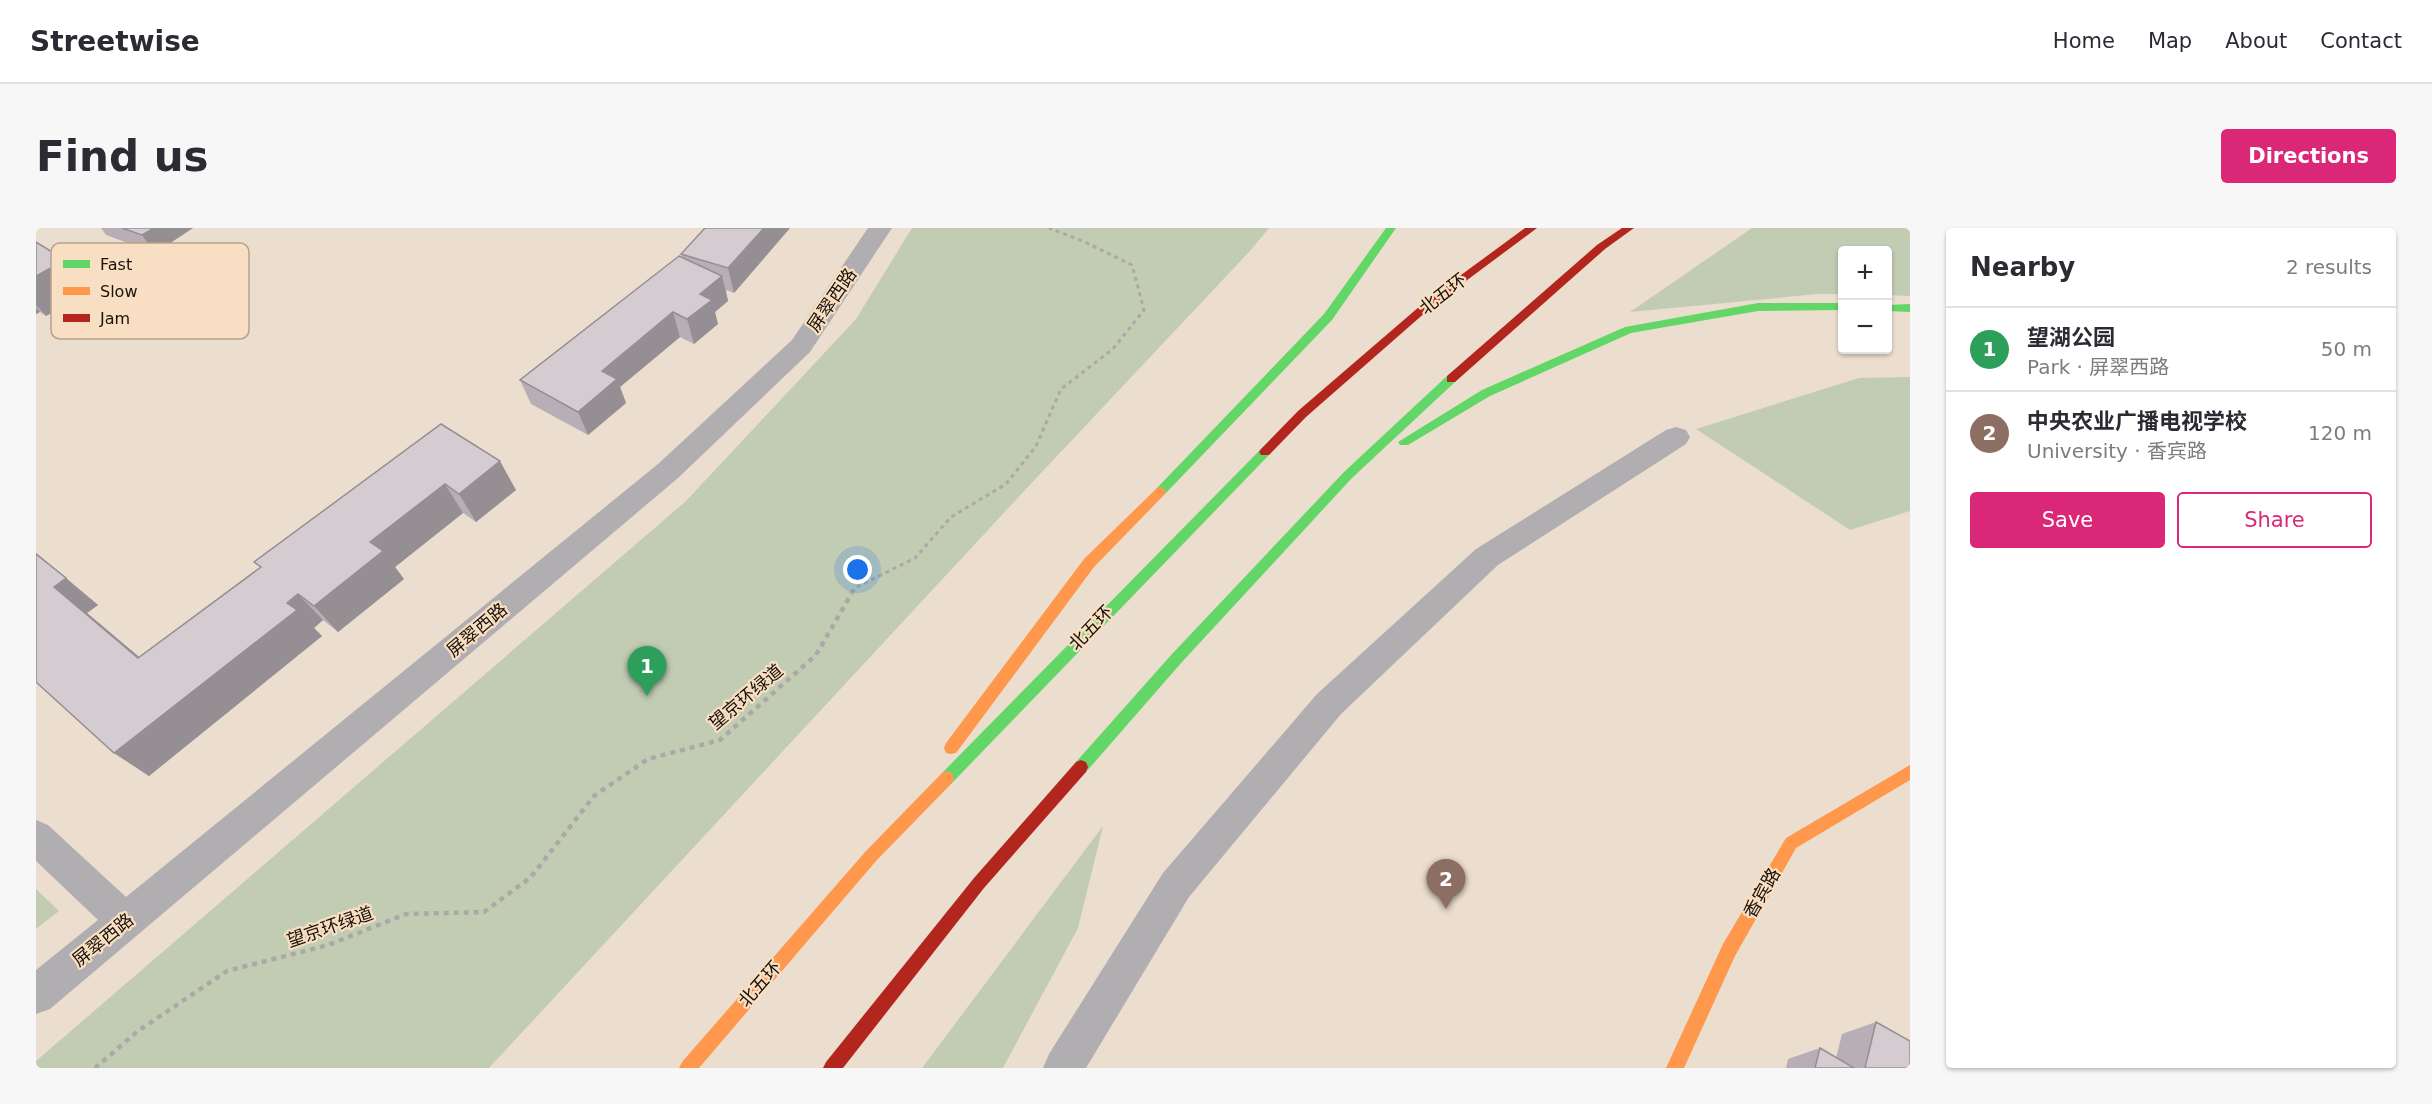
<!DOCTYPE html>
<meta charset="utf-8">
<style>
:root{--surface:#fff;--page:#f7f7f7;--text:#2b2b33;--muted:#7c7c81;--line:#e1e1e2;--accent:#db2777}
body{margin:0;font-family:"DejaVu Sans","Noto Sans SC",sans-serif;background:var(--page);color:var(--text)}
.controls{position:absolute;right:18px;top:18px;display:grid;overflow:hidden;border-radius:6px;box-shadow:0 2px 4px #0004}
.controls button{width:54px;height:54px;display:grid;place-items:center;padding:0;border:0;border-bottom:2px solid var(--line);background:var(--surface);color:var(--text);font:30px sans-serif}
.you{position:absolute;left:822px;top:342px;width:21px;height:21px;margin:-15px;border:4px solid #fff;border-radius:50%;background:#1a73e8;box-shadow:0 0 0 9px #1a73e833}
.badge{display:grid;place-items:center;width:39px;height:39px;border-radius:50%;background:var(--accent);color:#fff;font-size:20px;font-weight:700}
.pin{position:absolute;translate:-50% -50px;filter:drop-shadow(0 2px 3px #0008)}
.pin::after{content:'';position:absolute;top:32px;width:21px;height:18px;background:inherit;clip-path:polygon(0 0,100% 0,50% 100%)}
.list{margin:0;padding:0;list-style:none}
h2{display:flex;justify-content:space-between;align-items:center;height:78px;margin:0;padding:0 24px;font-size:26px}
h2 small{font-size:20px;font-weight:400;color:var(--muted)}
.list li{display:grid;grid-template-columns:39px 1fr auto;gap:18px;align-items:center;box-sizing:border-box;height:84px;padding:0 24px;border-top:2px solid var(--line)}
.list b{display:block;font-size:22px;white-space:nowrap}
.list p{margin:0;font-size:20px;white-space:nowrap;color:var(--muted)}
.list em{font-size:20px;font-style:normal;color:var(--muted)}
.actions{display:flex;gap:12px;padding:18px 24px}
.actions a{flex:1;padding:14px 0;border:2px solid var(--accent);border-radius:6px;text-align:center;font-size:21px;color:var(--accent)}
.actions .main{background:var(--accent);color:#fff}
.map{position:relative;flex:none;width:1874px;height:840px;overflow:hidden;border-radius:6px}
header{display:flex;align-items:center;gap:36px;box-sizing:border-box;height:84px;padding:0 30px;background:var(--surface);border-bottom:2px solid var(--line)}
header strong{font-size:28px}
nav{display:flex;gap:33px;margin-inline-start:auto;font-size:21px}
.intro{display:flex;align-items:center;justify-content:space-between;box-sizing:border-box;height:144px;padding:0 36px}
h1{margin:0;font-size:42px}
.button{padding:15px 27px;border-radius:6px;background:var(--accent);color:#fff;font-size:21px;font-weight:700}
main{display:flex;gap:36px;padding:0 36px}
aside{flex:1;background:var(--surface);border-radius:6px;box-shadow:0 2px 4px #0004}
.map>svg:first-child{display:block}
.green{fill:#c2ccb3}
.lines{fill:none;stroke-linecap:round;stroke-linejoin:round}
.path-far1{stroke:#aca8a5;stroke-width:3;stroke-dasharray:4 4;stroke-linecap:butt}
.path{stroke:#aca8a5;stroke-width:4.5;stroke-dasharray:5 5;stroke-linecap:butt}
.street{fill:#b0aeb0;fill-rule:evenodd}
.fast{fill:#63d668;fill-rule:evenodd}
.slow{fill:#ff974d;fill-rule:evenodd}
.jam{fill:#b3261e;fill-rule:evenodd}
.wall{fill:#b7afb5}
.shaded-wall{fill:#958f93}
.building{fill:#d5ccd2;stroke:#958f93;stroke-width:1.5}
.labels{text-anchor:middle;stroke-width:4.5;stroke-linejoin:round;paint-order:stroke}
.street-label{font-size:18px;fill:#1b1208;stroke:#f8dfc3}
.key{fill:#f8dfc3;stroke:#b6a28b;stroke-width:1.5}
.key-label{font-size:16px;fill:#1b1208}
</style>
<header>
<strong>Streetwise</strong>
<nav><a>Home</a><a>Map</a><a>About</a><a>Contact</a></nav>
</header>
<div class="intro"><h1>Find us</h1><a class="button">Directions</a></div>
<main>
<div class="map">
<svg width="1874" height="840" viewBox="0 0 1874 840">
<rect width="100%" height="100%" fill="#ecdecf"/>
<g class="green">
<path d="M876 0H1233L1213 24 990 261 453 840H0V833L650 273 820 91Z"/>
<path d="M1716 0H1874V68L1852 67V22H1806V66H1782L1594 84Z"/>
<path d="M1874 149V283L1814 302 1660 201 1823 150Z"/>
<path d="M1067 598 1042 700 967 840H886Z"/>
<path d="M0 661 23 683 0 701Z"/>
</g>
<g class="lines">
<path class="path-far1" d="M816 365 819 360 879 330 915 289 970 256 1000 218 1025 161 1077 121 1108 82 1096 37 1049 14 1013 0"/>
<path class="path" d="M59 840 102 803 191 743 292 717 370 686 448 684 495 649 558 568 612 531 684 512 780 427 817 363"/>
<g class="street">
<path d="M832 0H856L774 124 642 250 14 781 0 786V742L62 692 0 633V592L12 597 90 669 622 236 756 112Z"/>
<path d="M1640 199 1650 202 1654 209 1650 216 1462 337 1305 486 1153 669 1050 840H1007L1013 826 1127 645 1281 466 1440 321 1630 202Z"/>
</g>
<g class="fast">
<path d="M1350 0H1360L1296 92 1128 267H1120L1118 264 1120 261 1288 86Z"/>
<path d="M1722 75H1806V82L1722 83 1595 105 1454 168 1372 217H1364L1362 214 1446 162 1589 99Z"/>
<path d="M1874 76V84L1852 83V77Z"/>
<path d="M1415 147 1419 148V154L1316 250 1146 434 1050 544 1045 546 1040 544 1038 539 1040 534 1136 426 1308 244 1411 148Z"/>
<path d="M1229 220 1233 221 1235 224 1233 227 916 555 911 557 906 555 904 550 906 545 1225 221Z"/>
</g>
<g class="slow">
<path d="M1124 259 1128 261 1130 264 1128 267 1058 339 920 525 915 526 910 525 908 520 910 515 1048 331 1120 261Z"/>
<path d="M1874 537V552L1760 620 1699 728 1648 840H1630L1687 716 1750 610Z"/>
<path d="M911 543 916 545 918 550 916 555 840 633 663 840H643L646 834 830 623 906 545Z"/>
</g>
<g class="jam">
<path d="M1489 0H1501L1399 76 1270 189 1233 227H1225L1223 224 1225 221 1262 183 1391 72Z"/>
<path d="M1586 0H1598L1569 21 1419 154H1411V148L1561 17Z"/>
<path d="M1045 532 1050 534 1052 539 1050 544 948 660 807 840H787L790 834 938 650 1040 534Z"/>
</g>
</g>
<g class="wall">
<path d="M65 0H157L119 25 70 7Z"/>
<path d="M669 0H754L698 65 690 62 692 73 679 84 682 96 658 116 644 109 584 159 590 175 552 207 495 176 484 152 646 29 645 26Z"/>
<path d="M0 14 29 32 55 63 10 88 4 84 0 86Z"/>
<path d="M405 196 480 262 440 294 427 285 359 339 368 351 302 404 287 392 278 400 286 408 113 548 78 525 0 325 62 377 51 385 103 429 224 339 218 334Z"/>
<path d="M1840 794 1874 840H1750L1752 831 1784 820 1800 830 1806 806Z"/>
</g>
<g class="shaded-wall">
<path d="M118 0H157L119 25 106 7Z"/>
<path d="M728 0H754L698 65 692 40Z"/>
<path d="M29 32 55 63 10 88 0 77V48Z"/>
<path d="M686 48 692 73 679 84 682 96 658 116 651 91 664 66Z"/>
<path d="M0 80 4 84 0 86Z"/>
<path d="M637 84 644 109 584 159 590 175 552 207 542 184 566 143Z"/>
<path d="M464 233 480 262 440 294 423 266Z"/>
<path d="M409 256 427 285 359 339 368 351 302 404 278 378 334 314Z"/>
<path d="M0 325 62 377 51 385 134 455 102 430 18 359Z"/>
<path d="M262 366 287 392 278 400 286 408 113 548 78 525Z"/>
</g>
<g class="building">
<path d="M86 0H118L106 7Z"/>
<path d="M669 0H728L692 40 645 26Z"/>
<path d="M0 14 29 32 0 48Z"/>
<path d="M643 28 686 48 664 66 676 72 651 91 637 84 566 143 581 151 542 184 484 152Z"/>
<path d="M405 196 464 233 423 266 409 256 334 314 347 323 278 378 262 366 251 375 261 382 78 525 0 454V326L30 350 18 359 102 430 225 339 218 334Z"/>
<path d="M1840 794 1874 813V840H1829Z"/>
<path d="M1784 820 1818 840H1779Z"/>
</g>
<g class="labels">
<g class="street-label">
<text transform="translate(1407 66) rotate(-38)" y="6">北五环</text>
<text transform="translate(796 72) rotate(-56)" y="6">屏翠西路</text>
<text transform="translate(1055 400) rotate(-46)" y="6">北五环</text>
<text transform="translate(441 402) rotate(-40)" y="6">屏翠西路</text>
<text transform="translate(710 469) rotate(-40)" y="6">望京环绿道</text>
<text transform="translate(1726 665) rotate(-60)" y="6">香宾路</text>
<text transform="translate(294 699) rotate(-19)" y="6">望京环绿道</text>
<text transform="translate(67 712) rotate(-39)" y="6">屏翠西路</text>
<text transform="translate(724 756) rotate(-49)" y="6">北五环</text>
</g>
</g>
<rect x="15" y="15" width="198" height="96" rx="9" class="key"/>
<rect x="27" y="32" width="27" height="8" fill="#63d668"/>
<rect x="27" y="59" width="27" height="8" fill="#ff974d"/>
<rect x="27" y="86" width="27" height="8" fill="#b3261e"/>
<g class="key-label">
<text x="64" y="42">Fast</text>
<text x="64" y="69">Slow</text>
<text x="64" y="96">Jam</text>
</g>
</svg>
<div class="controls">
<button>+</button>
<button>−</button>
</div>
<div class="you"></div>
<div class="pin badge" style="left:611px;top:468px;background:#2e9e5b">1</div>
<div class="pin badge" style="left:1410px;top:681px;background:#8d6e63">2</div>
</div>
<aside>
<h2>Nearby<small>2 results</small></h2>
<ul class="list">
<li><span class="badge" style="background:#2e9e5b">1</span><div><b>望湖公园</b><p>Park · 屏翠西路</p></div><em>50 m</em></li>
<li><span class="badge" style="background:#8d6e63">2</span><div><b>中央农业广播电视学校</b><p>University · 香宾路</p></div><em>120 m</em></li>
</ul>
<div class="actions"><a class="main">Save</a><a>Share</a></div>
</aside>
</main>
